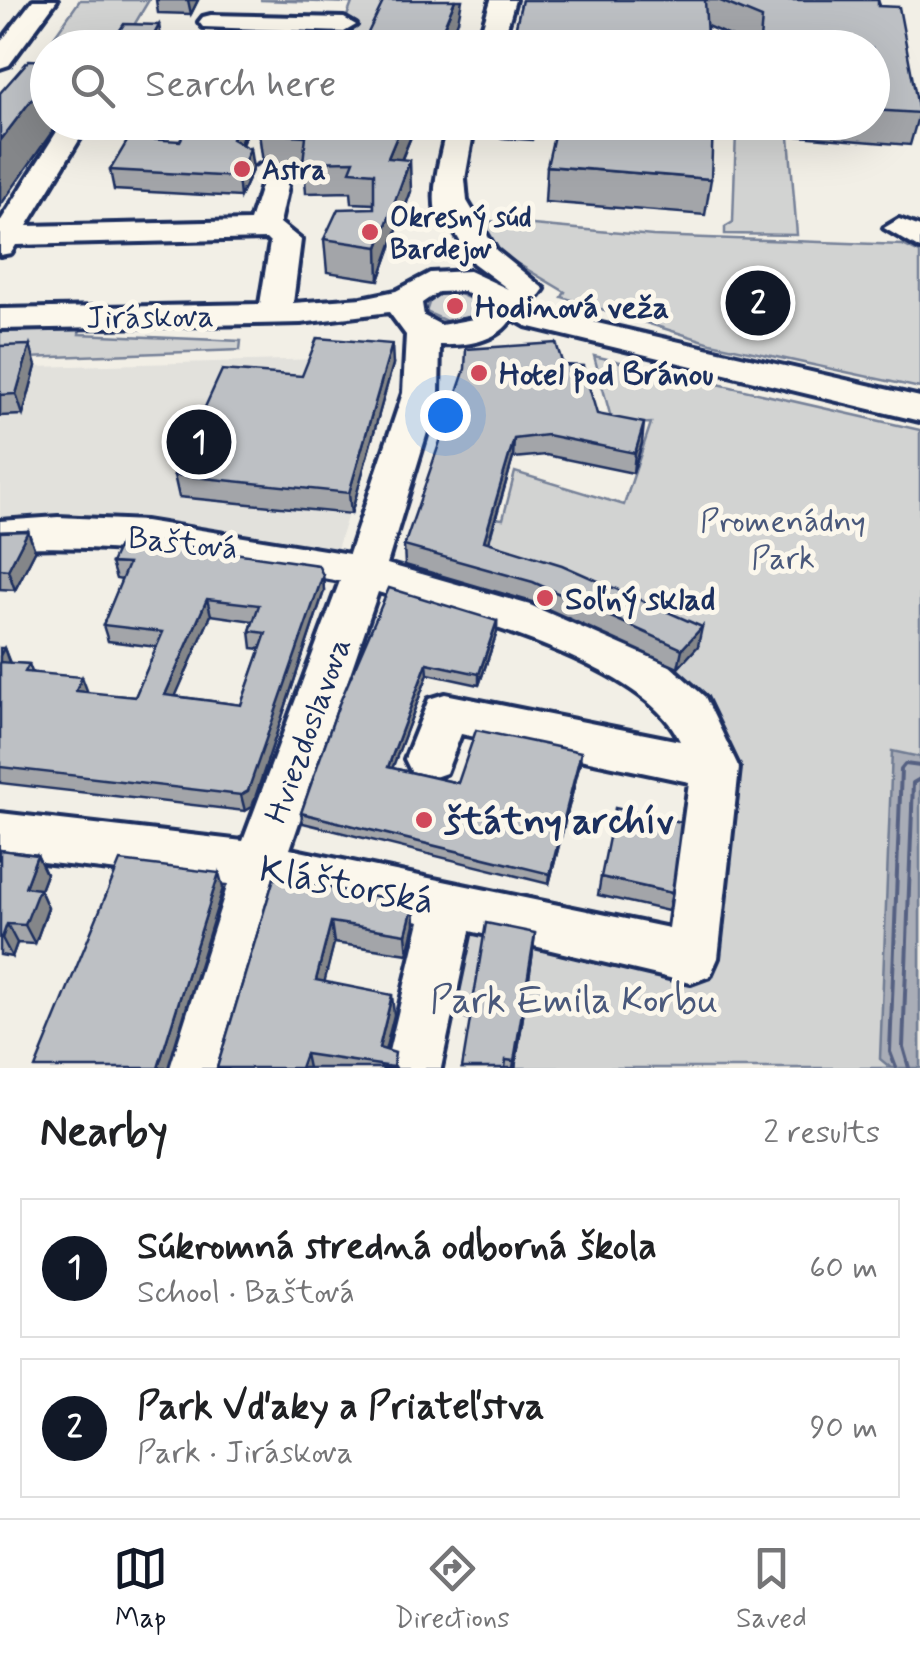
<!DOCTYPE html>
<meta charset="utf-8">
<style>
:root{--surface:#fff;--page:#f6f6f6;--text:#202124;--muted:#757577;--line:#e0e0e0;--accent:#111827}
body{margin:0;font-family:Mynerve,sans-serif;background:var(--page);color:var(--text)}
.you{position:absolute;left:445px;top:415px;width:35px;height:35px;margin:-25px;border:8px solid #fff;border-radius:50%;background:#1a73e8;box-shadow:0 0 0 15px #1a73e833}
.badge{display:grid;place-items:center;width:65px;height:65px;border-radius:50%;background:var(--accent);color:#fff;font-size:32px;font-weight:700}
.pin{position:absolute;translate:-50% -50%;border:5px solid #fff;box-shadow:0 2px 10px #0006}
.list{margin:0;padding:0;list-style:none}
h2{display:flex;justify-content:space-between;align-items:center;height:130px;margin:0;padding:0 40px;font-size:42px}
h2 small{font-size:32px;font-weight:400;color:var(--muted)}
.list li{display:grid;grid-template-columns:65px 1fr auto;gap:30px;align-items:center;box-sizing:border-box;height:140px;margin:0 20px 20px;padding:0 20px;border:2px solid var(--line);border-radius:0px}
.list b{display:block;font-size:38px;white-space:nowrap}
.list p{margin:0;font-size:32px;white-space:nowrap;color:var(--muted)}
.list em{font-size:32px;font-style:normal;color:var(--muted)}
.icon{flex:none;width:55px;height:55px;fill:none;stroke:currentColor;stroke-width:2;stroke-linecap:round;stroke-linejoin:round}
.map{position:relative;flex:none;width:920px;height:1068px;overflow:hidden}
.search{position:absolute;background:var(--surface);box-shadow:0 10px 40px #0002;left:30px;right:30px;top:30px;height:110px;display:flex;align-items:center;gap:25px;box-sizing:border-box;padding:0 35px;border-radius:55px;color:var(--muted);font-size:38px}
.sheet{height:450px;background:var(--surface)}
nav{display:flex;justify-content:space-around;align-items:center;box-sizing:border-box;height:140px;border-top:2px solid var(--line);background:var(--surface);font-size:28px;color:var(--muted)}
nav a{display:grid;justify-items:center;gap:5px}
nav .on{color:var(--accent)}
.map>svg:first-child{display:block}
.built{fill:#e2e1dc}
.green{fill:#d2d3d2;stroke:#768198;stroke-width:2.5}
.water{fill:#a9adb7;stroke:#707b93;stroke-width:2.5}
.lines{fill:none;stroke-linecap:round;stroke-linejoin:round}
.shore{stroke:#546182;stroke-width:4}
.minor-casing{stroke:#1b2f5e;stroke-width:8}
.minor{fill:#fbf7ec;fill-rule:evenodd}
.wall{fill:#a3a5a9;stroke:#1b2f5e;stroke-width:2.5;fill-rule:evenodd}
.shaded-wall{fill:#848689;stroke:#1b2f5e;stroke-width:2.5}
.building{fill:#bdc0c4;stroke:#1b2f5e;stroke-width:2.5;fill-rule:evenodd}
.poi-dot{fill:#d1495b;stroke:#fbf7ec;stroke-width:4}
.labels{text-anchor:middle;stroke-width:10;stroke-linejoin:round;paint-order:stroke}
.far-poi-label{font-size:28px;font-weight:bold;fill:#1b2f5e;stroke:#fbf7ec;text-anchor:start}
.poi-label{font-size:32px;font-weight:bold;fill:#1b2f5e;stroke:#fbf7ec;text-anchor:start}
.street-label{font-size:32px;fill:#1b2f5e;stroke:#fbf7ec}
.park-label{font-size:32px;fill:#49587b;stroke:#fbf7ec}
.near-poi-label{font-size:38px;font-weight:bold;fill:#1b2f5e;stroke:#fbf7ec;text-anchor:start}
.near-street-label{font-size:38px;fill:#1b2f5e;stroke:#fbf7ec}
.near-park-label{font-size:38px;fill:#49587b;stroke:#fbf7ec}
</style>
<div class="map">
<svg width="920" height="1068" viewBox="0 0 920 1068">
<rect width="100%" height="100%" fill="#f2efe6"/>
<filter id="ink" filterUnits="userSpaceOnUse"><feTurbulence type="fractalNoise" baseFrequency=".01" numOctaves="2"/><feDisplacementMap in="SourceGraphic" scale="20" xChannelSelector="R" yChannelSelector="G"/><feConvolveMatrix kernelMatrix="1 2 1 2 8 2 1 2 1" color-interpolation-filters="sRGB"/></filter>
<g filter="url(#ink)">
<path class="built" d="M319 359 395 365 337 549 127 521 0 520V368Z"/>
<g class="green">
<path d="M80 0H149L121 47 48 48 47 82 23 81Z"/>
<path d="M260 0H410L374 47 232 48 240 32 340 35 352 3Z"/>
<path d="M736 131 789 137 797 235 725 234V227L733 222Z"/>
<path d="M478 220 653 236 903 245 920 253V388L711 343 562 297 565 292 503 255Z"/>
<path d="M453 291 477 302 471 317 446 321 426 312 431 297Z"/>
<path d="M80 329 79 334 241 341 240 350 0 359V332Z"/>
<path d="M594 356 920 430V1068H508L474 1021 427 1006 450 904 690 958 715 768 662 685 697 646 561 585 426 508 503 519 515 472 624 505 651 423 613 425Z"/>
</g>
<path class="water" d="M892 751 920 757V1068H891L880 1059Z"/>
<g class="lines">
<g class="shore">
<path d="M896 1068 890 1052 901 769 905 764 920 766"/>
<path d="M909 1068 903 1047 913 783 920 779"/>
</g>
<g class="minor-casing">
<g id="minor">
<path d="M33 0H57L9 65 0 68V43Z"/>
<path d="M491 0H515L501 48H476Z"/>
<path d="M211 15 344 18 356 25 344 32 203 27 199 22 203 17Z"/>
<path d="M63 122H90L27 226 250 221 263 180H283L288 186 280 223 301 240 293 303 362 298 396 291 430 273 469 271 508 289 473 263 454 231 442 228C425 201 442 152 448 122H475L465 179 467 201 496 250 544 289 539 296 523 298 549 312 920 397V421L526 326 512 318C498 342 465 346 440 345L439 393 387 564 530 605 670 666 705 697 739 768 718 958 710 976 691 983 470 931 441 1068H385L420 921 277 891 226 1068H170L228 884 0 857V813L243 841 340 581C227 561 115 541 0 549V521L58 517 145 521 349 554 403 393 406 335 389 312 301 323 0 329V309L260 304 270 243 266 239 16 245 11 253 0 255V222ZM463 291 483 302 479 318 441 325 424 316 422 303 438 292ZM378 592C457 615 646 663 680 741L445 694 429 699 405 759 412 773 429 779 446 773 461 734 689 782 669 928 290 849Z"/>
<path d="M253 122H280L266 157 252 165 238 157Z"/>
<path d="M899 219 920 227V249L884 228Z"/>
</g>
</g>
<use href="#minor" class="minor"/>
</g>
<g class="wall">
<path d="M156 0H198L191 14 158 13Z"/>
<path d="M522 0H878L919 113 910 145 774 134V122H872V48H757L707 26 706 48H511Z"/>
<path d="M87 122H135L130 132 89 131Z"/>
<path d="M190 122H243L244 133 240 143 253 168 240 197 114 190 110 170 180 141Z"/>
<path d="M268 122H417L402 159 411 191 379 280 327 272 324 239 374 208V204L352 203 351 192 306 193 304 167 263 163 259 133 266 128Z"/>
<path d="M488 122H537L532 140 488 137Z"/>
<path d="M547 166 711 179 705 215 545 202Z"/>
<path d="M0 346 36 366 23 415 0 416Z"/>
<path d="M393 364 351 514 179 497 174 475 302 376Z"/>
<path d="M563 365 597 414 642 443 633 473 546 455 513 458 489 542 698 646 678 668 532 602 405 565 404 546Z"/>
<path d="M28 531 35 551 15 590 0 589V532Z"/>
<path d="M111 563 323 575 324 591 252 807 245 811 0 783V648H4L10 663 29 664 32 672 87 693 135 697 157 647 108 641 103 625 122 580 116 579ZM211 615 253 621 250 631 252 648 261 649 241 705 175 696Z"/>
<path d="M497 621V632L479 685 428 674 392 768 458 783 580 763 549 884 303 823 301 813 339 704Z"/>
<path d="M0 850 37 855 46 874 40 890 48 908 35 944 17 943 12 957 0 955Z"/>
<path d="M601 877 672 893 668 911 598 895Z"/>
<path d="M274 878 415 924 408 954 334 943 324 981 394 1015 385 1050 396 1068H217Z"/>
<path d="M535 933 532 958 515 1068H462Z"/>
</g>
<g class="shaded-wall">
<path d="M188 0H198L191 14Z"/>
<path d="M455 0H462L458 21 447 48H435Z"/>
<path d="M159 25 163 48H147Z"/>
<path d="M48 78V122H59L0 206V141Z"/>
<path d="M128 122H135L130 132Z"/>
<path d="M238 122H243L244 133 234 158 232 139Z"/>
<path d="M403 122H417L389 189 388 158Z"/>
<path d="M533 122H537L532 140Z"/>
<path d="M250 149 253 168 240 197 238 177Z"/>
<path d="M410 160 411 191 379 280 378 247Z"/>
<path d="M392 344 393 364 351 514 349 493Z"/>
<path d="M30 345 36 366 23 415 16 394Z"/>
<path d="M644 423 642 443 633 473 635 453Z"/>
<path d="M514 439 513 458 483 560 484 541Z"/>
<path d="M28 531 35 551 15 590 8 570Z"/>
<path d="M323 575 324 591 252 807 245 811 241 795Z"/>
<path d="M207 599 211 615 169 711 165 695Z"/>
<path d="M497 621V632L479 685V674Z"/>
<path d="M702 627 698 646 678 668 682 649Z"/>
<path d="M4 648 10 665 0 669V656Z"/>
<path d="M427 663 428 674 389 777 388 767Z"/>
<path d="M82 677 88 693 76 691Z"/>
<path d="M581 752 580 763 549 884 550 874Z"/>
<path d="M37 855 46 874 40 890 48 908 35 944 25 925V887Z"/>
<path d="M219 873 223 888 168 1068H158Z"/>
<path d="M414 903 415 924 408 954 406 934Z"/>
<path d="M331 922 334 943 320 1000 316 980Z"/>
<path d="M7 924 17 943 12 957 2 938Z"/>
<path d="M535 933 532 958 515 1068H513Z"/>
<path d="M392 995 394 1015 381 1067 379 1048Z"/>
<path d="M305 1054 308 1068H300Z"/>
</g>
<g class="building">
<path d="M384 0H455L435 48H316L322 38 365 39Z"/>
<path d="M522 0H705L707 38 553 32 549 48H511Z"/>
<path d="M718 0H878V6L899 7 919 113 872 110V48H778V42L760 40 762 18Z"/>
<path d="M124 24 159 25 147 48H108Z"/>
<path d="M29 60 48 61V78L0 141V93Z"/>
<path d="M190 122H238L232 139 250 149 238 177 110 170 129 138 180 141Z"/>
<path d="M268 122H403L388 158 410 160 378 247 324 239 338 209 374 208V173L350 171 354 161 303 162 306 136 259 133 266 128Z"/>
<path d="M557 122H713L711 179 547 166Z"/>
<path d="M317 338 392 344 349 493 174 475 222 370 302 376Z"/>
<path d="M556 343 563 365 583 366 597 414 644 423 635 453 547 435 514 439 484 541 562 565 702 627 682 649 533 582 404 546 465 369 466 349Z"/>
<path d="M30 345 16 394 0 395V346Z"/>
<path d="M28 531 8 570 0 569V532Z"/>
<path d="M123 537 318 565 323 575 248 791 241 795 0 767V662L29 664 25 672 82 677 76 691 135 697 163 632 103 625 128 564 111 563ZM207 599 259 605 250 631 266 633 241 705 165 695Z"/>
<path d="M389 588 497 621 479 674 427 663 388 767 458 783 476 730 581 752 550 874 301 813 339 704Z"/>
<path d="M615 808 681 822 672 893 601 877Z"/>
<path d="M0 850 37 855 25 887 39 889 25 925 7 924 2 938 0 937Z"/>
<path d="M120 861 219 873 158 1068H35Z"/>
<path d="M274 878 414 903 406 934 331 922 316 980 392 995 379 1048 395 1053 393 1067 305 1054 300 1068H217Z"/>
<path d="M486 923 535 933 514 1061 506 1060 505 1068H462Z"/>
</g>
</g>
<g class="poi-dot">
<circle cx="242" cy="169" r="10"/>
<circle cx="370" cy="232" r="10"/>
<circle cx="455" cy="306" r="10"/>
<circle cx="479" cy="373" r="10"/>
<circle cx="545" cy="598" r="10"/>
<circle cx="424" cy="820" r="10"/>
</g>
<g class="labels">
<g class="far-poi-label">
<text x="262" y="179">Astra</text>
<text x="390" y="226">Okresný súd<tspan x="390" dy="32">Bardejov</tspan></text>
</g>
<g class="poi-label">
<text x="475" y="317">Hodinová veža</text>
<text x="499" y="384">Hotel pod Bránou</text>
<text x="565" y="609">Soľný sklad</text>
</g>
<g class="street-label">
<text transform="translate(150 316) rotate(-1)" y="11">Jiráskova</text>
<text transform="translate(183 542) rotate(6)" y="11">Baštová</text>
<text transform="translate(307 730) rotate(-70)" y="11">Hviezdoslavova</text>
</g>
<g class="park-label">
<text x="783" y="531">Promenádny<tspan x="783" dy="37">Park</tspan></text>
</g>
<g class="near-poi-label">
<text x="444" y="833">štátny archív</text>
</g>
<g class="near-street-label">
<text transform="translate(347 884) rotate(11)" y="13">Kláštorská</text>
</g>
<g class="near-park-label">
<text x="574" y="1012">Park Emila Korbu</text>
</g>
</g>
</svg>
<div class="you"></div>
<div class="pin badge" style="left:199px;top:442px">1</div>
<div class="pin badge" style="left:758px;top:303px">2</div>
<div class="search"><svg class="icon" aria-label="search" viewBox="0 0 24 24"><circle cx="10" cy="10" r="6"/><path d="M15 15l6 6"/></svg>Search here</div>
</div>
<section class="sheet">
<h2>Nearby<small>2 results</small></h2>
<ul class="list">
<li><span class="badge">1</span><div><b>Súkromná stredná odborná škola</b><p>School · Baštová</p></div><em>60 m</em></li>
<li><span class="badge">2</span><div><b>Park Vďaky a Priateľstva</b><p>Park · Jiráskova</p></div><em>90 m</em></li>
</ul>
</section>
<nav>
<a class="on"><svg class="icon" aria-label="map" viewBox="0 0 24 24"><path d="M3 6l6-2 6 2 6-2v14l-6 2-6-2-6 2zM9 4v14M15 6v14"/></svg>Map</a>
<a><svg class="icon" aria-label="directions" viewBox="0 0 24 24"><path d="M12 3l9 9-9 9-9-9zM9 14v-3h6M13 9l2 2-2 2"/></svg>Directions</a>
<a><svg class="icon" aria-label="saved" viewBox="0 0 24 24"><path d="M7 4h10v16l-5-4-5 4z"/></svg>Saved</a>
</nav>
